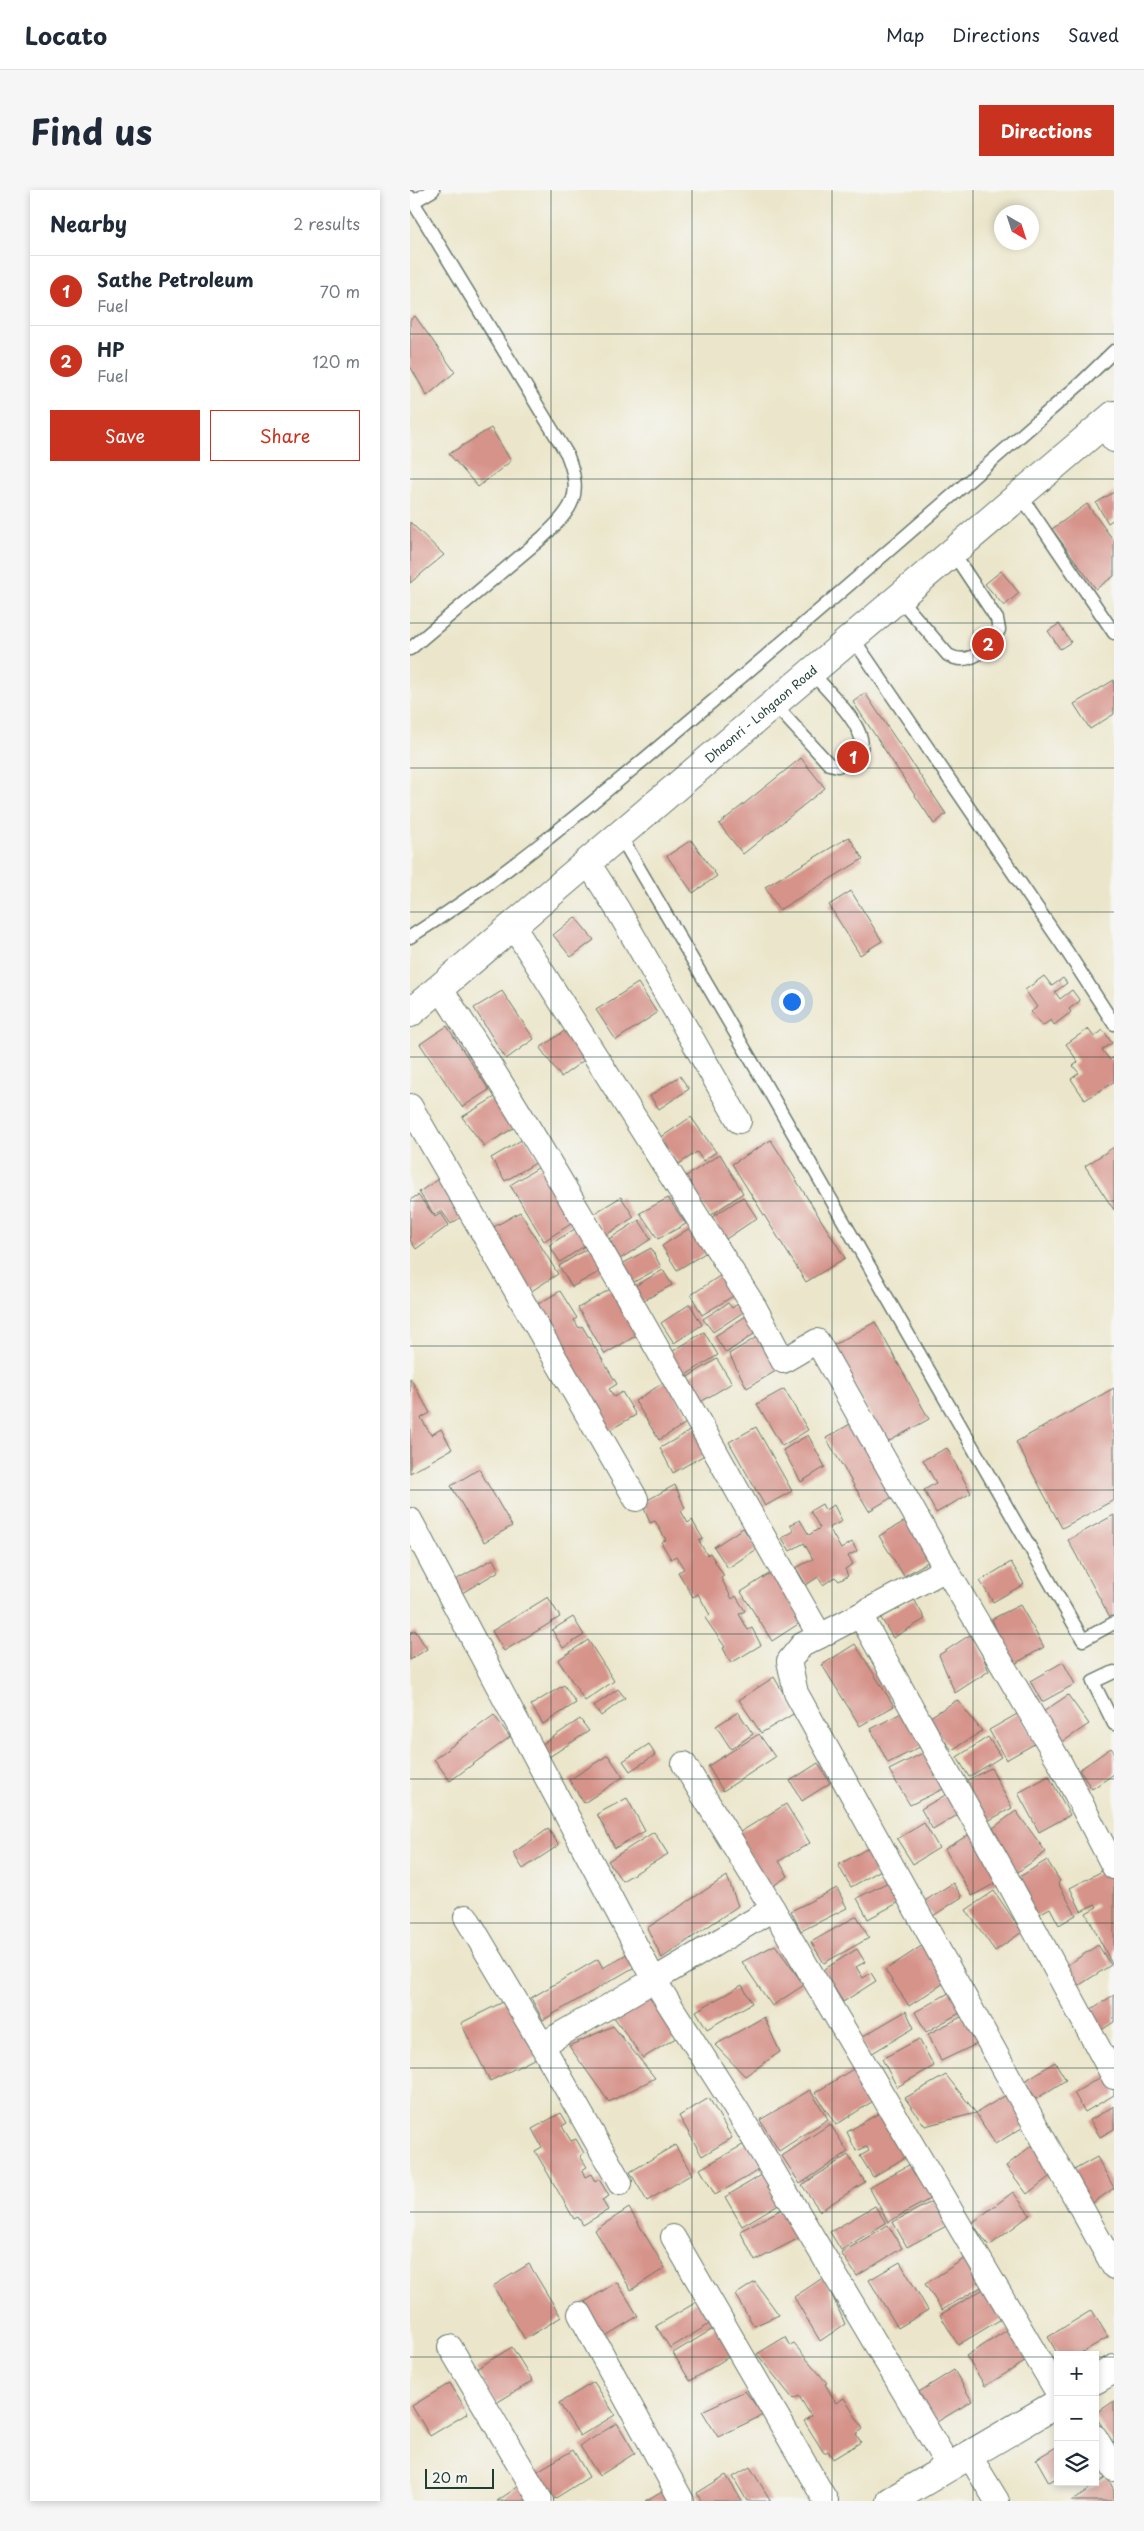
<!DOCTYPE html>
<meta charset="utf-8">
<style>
:root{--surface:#fff;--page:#f6f6f7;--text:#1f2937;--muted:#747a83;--line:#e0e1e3;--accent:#c8321e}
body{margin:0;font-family:"Playpen Sans",sans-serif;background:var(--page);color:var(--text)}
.controls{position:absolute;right:15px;bottom:15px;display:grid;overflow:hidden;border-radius:0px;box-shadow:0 2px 8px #0003}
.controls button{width:45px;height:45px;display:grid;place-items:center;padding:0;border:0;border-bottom:1px solid var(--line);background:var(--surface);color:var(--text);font:25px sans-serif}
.compass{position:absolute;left:584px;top:15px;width:45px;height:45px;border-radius:50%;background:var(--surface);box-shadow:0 2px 8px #0003;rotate:141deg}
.scale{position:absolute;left:15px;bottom:12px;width:69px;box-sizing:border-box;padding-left:5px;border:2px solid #1f3d34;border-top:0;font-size:14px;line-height:18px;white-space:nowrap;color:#1f3d34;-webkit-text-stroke:4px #f6f6f2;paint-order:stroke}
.you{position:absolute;left:381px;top:811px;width:18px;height:18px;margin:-12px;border:4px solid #fff;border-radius:50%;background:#1a73e8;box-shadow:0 0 0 8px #1a73e833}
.badge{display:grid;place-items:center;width:32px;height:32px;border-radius:50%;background:var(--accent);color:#fff;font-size:16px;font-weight:700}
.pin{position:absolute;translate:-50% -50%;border:2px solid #fff;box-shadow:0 1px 5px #0006}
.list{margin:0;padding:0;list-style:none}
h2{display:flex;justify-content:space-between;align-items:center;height:65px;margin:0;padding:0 20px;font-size:21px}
h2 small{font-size:16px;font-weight:400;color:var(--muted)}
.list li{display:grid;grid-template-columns:32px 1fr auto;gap:15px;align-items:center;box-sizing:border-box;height:70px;padding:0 20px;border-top:1px solid var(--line)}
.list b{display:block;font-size:19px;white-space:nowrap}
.list p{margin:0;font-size:16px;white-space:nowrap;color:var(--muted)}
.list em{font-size:16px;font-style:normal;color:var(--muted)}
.actions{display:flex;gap:10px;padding:15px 20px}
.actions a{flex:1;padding:11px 0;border:1px solid var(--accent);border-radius:0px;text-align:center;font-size:18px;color:var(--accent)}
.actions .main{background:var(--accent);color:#fff}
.icon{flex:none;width:28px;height:28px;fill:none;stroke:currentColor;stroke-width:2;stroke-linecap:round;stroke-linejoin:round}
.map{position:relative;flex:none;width:704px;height:2311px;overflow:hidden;border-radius:0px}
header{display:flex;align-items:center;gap:30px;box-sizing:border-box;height:70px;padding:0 25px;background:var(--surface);border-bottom:1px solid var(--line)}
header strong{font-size:24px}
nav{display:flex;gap:28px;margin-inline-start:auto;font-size:18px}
.intro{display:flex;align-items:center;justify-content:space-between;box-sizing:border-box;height:120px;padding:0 30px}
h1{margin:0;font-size:35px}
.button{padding:12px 22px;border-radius:0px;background:var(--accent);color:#fff;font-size:18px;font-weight:700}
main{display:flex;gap:30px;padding:0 30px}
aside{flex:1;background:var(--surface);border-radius:0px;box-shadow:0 2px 8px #0003}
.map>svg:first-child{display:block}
.building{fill:#d6938a}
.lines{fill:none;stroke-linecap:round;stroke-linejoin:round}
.service-casing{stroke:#667869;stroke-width:15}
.minor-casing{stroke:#667869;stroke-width:26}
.tertiary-casing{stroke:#667869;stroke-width:30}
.secondary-casing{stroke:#667869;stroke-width:30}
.service{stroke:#fff;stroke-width:12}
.minor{stroke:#fff;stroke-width:24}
.tertiary{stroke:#fff;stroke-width:28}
.secondary{stroke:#fff;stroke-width:28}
.grid{fill:none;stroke:#1f3d34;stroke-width:1;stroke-opacity:0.55}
.labels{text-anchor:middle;stroke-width:4;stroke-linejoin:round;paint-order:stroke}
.street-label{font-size:12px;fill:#1f3d34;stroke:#f6f6f2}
</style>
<header>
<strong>Locato</strong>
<nav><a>Map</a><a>Directions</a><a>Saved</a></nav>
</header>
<div class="intro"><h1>Find us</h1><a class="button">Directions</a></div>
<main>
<aside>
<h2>Nearby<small>2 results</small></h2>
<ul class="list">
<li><span class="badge">1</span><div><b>Sathe Petroleum</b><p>Fuel</p></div><em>70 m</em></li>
<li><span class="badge">2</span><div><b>HP</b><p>Fuel</p></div><em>120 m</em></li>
</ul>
<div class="actions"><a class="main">Save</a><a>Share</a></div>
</aside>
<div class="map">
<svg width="704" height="2311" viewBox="0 0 704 2311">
<rect width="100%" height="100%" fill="#f6f6f2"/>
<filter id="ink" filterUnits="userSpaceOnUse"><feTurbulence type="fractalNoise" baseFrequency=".02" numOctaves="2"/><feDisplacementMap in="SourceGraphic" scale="10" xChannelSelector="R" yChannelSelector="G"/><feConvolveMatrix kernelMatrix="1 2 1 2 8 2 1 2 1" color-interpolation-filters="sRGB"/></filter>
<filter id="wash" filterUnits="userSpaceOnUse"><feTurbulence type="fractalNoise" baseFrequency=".0096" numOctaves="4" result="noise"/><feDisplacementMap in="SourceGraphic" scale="20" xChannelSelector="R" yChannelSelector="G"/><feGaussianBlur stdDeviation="1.12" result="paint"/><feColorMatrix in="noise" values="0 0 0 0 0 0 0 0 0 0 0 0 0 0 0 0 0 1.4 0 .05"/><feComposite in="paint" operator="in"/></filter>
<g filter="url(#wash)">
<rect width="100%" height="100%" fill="#ebe6cb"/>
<g id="blocks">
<g class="building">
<path d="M5 126 45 182 17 206 0 176V130Z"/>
<path d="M81 238 101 271 68 297 39 264Z"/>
<path d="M704 302V329L698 333 686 313Z"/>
<path d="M677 314 704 351V386L686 399 642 339Z"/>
<path d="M0 332 34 365 0 393Z"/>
<path d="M591 381 609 403 594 416 575 394Z"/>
<path d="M649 434 661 452 650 459 638 441Z"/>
<path d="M704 490V524L680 539 664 514Z"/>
<path d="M455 503 536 624 524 634 443 512Z"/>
<path d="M391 568 415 598 333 664 309 634Z"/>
<path d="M439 647 453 669 369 720 355 697Z"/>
<path d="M281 650 307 686 283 703 257 666Z"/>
<path d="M441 701 472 751 450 765 419 715Z"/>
<path d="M165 727 184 750 161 767 143 745Z"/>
<path d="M634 786 642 796 653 788 657 793 645 802 650 809 662 800 670 811 659 819 661 822 644 835 641 830 632 836 621 822 627 817 615 800Z"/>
<path d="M228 793 247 823 206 850 186 820Z"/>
<path d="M92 801 124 849 96 869 64 818Z"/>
<path d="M37 836 79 900 52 917 10 854Z"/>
<path d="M160 837 181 865 151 887 130 858Z"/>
<path d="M678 839 684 847 693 840 702 853 692 860 700 870 704 867V892L675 910 661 889 669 883 663 876 668 872 656 854Z"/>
<path d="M270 886 279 899 249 919 240 906Z"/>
<path d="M85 907 107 936 74 956 52 927Z"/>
<path d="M281 927 306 962 293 971 287 962 269 974 250 948Z"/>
<path d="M115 948 129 971 95 991 81 968Z"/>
<path d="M361 950 435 1068 396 1092 322 974Z"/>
<path d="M704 957V1020L675 976Z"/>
<path d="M310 964 333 1003 300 1026 275 987Z"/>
<path d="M131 976 164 1032 134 1051 100 995Z"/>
<path d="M31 987 55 1024 41 1034 31 1020 24 1025 9 1002Z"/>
<path d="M8 1005 25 1027 31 1023 39 1035 6 1059 0 1050V1010Z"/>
<path d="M211 1007 224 1027 196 1045 183 1024Z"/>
<path d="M333 1007 347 1028 316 1049 302 1027Z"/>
<path d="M258 1008 276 1034 248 1049 230 1023Z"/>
<path d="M110 1022 148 1084 120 1102 82 1038Z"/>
<path d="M229 1030 241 1049 210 1069 199 1049Z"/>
<path d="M286 1034 302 1059 267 1080 252 1056Z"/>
<path d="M168 1037 179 1053 150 1072 139 1055Z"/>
<path d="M183 1055 196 1078 162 1097 149 1076Z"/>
<path d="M241 1058 251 1077 222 1093 212 1074Z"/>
<path d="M253 1080 262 1095 231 1112 223 1097Z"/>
<path d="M314 1083 328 1103 292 1125 281 1105Z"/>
<path d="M202 1098 229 1144 195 1164 168 1118Z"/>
<path d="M150 1101 167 1128 164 1130 169 1138 172 1136 207 1194 199 1199 204 1207 212 1202 226 1225 198 1241 123 1117Z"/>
<path d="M333 1110 338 1119 303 1142 293 1129 318 1113 322 1118Z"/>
<path d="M280 1114 292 1135 264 1153 251 1133Z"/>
<path d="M339 1124 350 1140 316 1163 305 1146Z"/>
<path d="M465 1132 519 1229 476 1253 422 1156Z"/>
<path d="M294 1142 308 1165 274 1186 260 1163Z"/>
<path d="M352 1144 371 1178 337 1198 319 1164Z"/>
<path d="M307 1169 322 1193 289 1213 274 1189Z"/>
<path d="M0 1188 20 1223 11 1228 21 1245 31 1239 42 1259 0 1283Z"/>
<path d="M256 1191 281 1230 249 1250 225 1211Z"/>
<path d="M704 1198V1310L652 1338 606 1252Z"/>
<path d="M374 1199 398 1240 372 1256 347 1214Z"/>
<path d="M447 1230 489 1303 459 1321 416 1248Z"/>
<path d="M346 1237 382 1301 355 1316 319 1252Z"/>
<path d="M285 1238 298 1263 263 1283 250 1258Z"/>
<path d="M398 1245 415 1277 391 1292 373 1260Z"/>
<path d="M537 1258 561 1303 526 1323 514 1300 526 1293 513 1270Z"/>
<path d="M69 1279 102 1336 74 1352 41 1296Z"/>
<path d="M265 1295 275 1318 271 1321 278 1333 282 1330 293 1349 289 1351 297 1365 300 1363 314 1386 311 1388 322 1409 326 1406 335 1421 329 1424 338 1440 342 1438 351 1455 321 1473 313 1458 315 1457 295 1428 300 1425 288 1404 283 1407 268 1382 274 1379 266 1366 261 1369 251 1352 256 1350 245 1331 240 1333 232 1313Z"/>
<path d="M412 1314 415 1320 424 1315 432 1331 419 1338 431 1359 442 1352 447 1361 438 1366 443 1374 435 1379 438 1386 429 1391 425 1387 413 1395 408 1387 396 1395 386 1378 403 1369 394 1353 380 1361 372 1348 384 1341 380 1335 390 1330 399 1345 410 1338 400 1321Z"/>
<path d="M704 1325V1430L702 1431 658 1350Z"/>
<path d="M502 1327 526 1367 494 1386 469 1346Z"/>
<path d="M333 1338 347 1359 318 1378 304 1357Z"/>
<path d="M83 1369 89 1381 47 1406 40 1393Z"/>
<path d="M601 1372 614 1394 583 1412 570 1391Z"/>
<path d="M362 1382 393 1431 362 1451 331 1402Z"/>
<path d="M138 1407 150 1427 94 1461 82 1441Z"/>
<path d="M504 1409 515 1429 483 1448 471 1428Z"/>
<path d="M610 1415 634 1457 601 1476 582 1429Z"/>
<path d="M163 1427 174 1445 153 1458 142 1440Z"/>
<path d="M5 1440 17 1459 0 1470V1443Z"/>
<path d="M563 1443 579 1481 545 1503 529 1465Z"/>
<path d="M178 1450 204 1491 175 1511 148 1470Z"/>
<path d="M445 1454 484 1516 450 1536 412 1475Z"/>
<path d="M653 1472 665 1494 632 1512 620 1491Z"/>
<path d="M364 1487 385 1523 351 1543 329 1510Z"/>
<path d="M154 1495 166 1513 133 1534 121 1515Z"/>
<path d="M208 1499 215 1508 191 1526 184 1516Z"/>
<path d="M658 1505 679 1534 651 1553 630 1524Z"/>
<path d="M547 1510 572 1541 542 1560 517 1529Z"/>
<path d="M495 1521 512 1556 478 1573 461 1539Z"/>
<path d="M328 1522 343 1544 321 1559 306 1536Z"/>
<path d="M609 1523 626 1553 596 1570 579 1540Z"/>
<path d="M84 1525 100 1547 40 1591 24 1569Z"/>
<path d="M170 1529 179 1541 139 1567 131 1555Z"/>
<path d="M349 1544 365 1567 313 1601 298 1576Z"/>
<path d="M578 1547 591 1567 559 1587 547 1567Z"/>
<path d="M239 1554 245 1565 220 1581 213 1571Z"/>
<path d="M701 1558 704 1562V1584L682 1599 669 1580Z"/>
<path d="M513 1563 535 1598 500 1615 479 1580Z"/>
<path d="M198 1565 213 1587 174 1613 159 1590Z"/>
<path d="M408 1573 420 1593 392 1611 380 1591Z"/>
<path d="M581 1578 602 1618 570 1635 548 1595Z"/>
<path d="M639 1586 660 1625 629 1642 608 1603Z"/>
<path d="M537 1604 549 1624 523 1640 511 1619Z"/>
<path d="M217 1608 235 1641 205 1658 187 1624Z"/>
<path d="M376 1614 400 1653 369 1671 378 1686 360 1698 327 1644Z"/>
<path d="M606 1621 636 1662 608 1682 579 1641Z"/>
<path d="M514 1633 529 1658 503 1674 487 1649Z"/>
<path d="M138 1639 149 1655 113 1679 103 1663Z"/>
<path d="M244 1642 258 1664 212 1691 198 1671Z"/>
<path d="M563 1642 591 1690 562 1706 535 1659Z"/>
<path d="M467 1653 480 1675 441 1697 428 1675Z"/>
<path d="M637 1670 650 1691 648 1693 666 1725 649 1735 640 1718 626 1726 606 1689Z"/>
<path d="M698 1678 704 1690V1778L676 1723 687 1717 685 1714 671 1721 660 1698Z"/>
<path d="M317 1686 328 1716 252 1768 237 1738Z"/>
<path d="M486 1688 497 1708 458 1729 447 1708Z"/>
<path d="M543 1693 552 1707 523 1726 513 1712Z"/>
<path d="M427 1698 437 1718 391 1741 381 1721Z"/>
<path d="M584 1701 612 1742 585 1761 556 1720Z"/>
<path d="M447 1726 459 1748 414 1773 401 1752Z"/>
<path d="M516 1753 540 1789 499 1816 475 1780Z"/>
<path d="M365 1755 394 1795 362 1816 332 1772Z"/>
<path d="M688 1755 701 1775 668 1796 656 1776Z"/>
<path d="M447 1759 455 1772 446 1777 453 1788 461 1783 466 1791 433 1812 413 1780Z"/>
<path d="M220 1762 228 1775 133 1830 121 1808 188 1769 193 1778Z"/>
<path d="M332 1795 342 1813 297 1839 286 1821Z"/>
<path d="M245 1796 274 1843 233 1868 201 1823Z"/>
<path d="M544 1800 555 1820 516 1842 505 1822Z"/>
<path d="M704 1805V1832L690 1841 678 1821Z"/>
<path d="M103 1807 132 1865 80 1891 51 1833Z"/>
<path d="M496 1821 504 1838 459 1865 448 1849Z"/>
<path d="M561 1822 575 1850 531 1871 518 1844Z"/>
<path d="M354 1827 370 1862 335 1886 305 1855Z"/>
<path d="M203 1836 245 1888 199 1912 159 1856Z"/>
<path d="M509 1849 524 1876 487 1897 472 1869Z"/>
<path d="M645 1872 656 1890 626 1909 615 1891Z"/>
<path d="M451 1874 471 1906 426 1935 405 1903Z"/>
<path d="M696 1884 704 1897V1905L675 1922 664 1903Z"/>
<path d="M536 1885 566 1923 598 1904 617 1935 585 1954 566 1923 515 1936 495 1908Z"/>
<path d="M400 1900 418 1929 369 1961 350 1930Z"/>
<path d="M299 1908 322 1948 292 1966 269 1926Z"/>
<path d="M704 1916V1939L690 1947 680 1930Z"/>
<path d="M476 1919 502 1963 463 1987 450 1966 459 1961 457 1957 446 1961 437 1942Z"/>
<path d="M151 1923 157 1933 152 1936 161 1951 166 1949 174 1963 170 1966 177 1977 172 1980 175 1987 181 1984 185 1992 189 1989 199 2006 192 2010 198 2020 173 2035 168 2027 164 2029 125 1961 132 1957 122 1939Z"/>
<path d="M420 1934 438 1962 390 1994 372 1966Z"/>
<path d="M338 1952 353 1978 305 2005 290 1979Z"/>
<path d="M626 1952 648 1980 617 2004 596 1976Z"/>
<path d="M265 1955 282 1984 237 2011 220 1982Z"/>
<path d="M438 1965 455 1992 410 2021 392 1995Z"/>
<path d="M687 1967 704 1998 677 2017 657 1984Z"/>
<path d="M508 1970 527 2005 478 2032 459 1997Z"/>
<path d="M360 1980 377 2009 332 2036 315 2007Z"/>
<path d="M603 2002 620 2025 579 2056 562 2033Z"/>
<path d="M525 2010 540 2034 497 2057 483 2032Z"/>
<path d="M378 2016 393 2046 345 2071 330 2041Z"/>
<path d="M465 2016 476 2033 431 2060 420 2042Z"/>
<path d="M219 2018 255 2078 221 2100 185 2040Z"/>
<path d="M478 2035 492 2058 447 2086 431 2063Z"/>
<path d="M560 2065 578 2093 532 2120 515 2094Z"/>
<path d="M490 2072 518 2120 488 2138 459 2090Z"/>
<path d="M119 2074 151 2127 115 2149 83 2096Z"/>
<path d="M414 2087 435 2134 410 2151 384 2107Z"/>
<path d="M207 2092 228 2126 194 2147 173 2113Z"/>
<path d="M345 2092 369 2125 344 2136 325 2105Z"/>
<path d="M575 2098 593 2128 548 2155 530 2125Z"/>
<path d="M290 2110 303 2132 260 2158 246 2136Z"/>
<path d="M682 2120 698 2147 668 2165H648L638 2147Z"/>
<path d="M308 2136 325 2163 280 2191 263 2163Z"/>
<path d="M599 2139 618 2170 575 2196 556 2166Z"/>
<path d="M375 2147 380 2156 384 2154 417 2193 415 2194 426 2213 434 2208 453 2239 446 2244 451 2252 423 2269 418 2261 414 2263 394 2231 401 2226 389 2206 383 2209 347 2164Z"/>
<path d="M102 2157 123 2191 86 2213 66 2179Z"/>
<path d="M544 2180 562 2211 522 2235 504 2205Z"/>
<path d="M184 2192 205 2225 170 2246 149 2213Z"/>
<path d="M40 2193 58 2223 20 2246 2 2216Z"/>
<path d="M335 2201 353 2225 308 2247 292 2221Z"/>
<path d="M704 2211V2254L685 2226V2224Z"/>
<path d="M207 2233 225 2263 189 2286 170 2256Z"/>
<path d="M648 2256V2287L639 2292 626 2269Z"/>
<path d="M163 2260 179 2287 141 2311 124 2283Z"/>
<path d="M340 2277 361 2311H337L323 2287Z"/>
<path d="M316 2285 332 2311H291L287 2303Z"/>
<path d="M697 2287 704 2300V2311H661Z"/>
<path d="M112 2294 122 2311H87Z"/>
<path d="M257 2298 265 2311H235Z"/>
</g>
</g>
</g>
<g filter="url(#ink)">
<use href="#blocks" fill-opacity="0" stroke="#667869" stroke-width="1"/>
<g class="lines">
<g class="service-casing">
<g id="service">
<path d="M0 7 157 264C173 306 164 317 133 347L0 459"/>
<path d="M3 12 23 0"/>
<path d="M611 306 704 443"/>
<path d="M489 408 538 465C559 477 579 459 589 440L587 429 543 363"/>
<path d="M442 447 658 763 704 834"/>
<path d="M363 513 419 574 428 576 451 559C458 538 415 498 401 482"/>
<path d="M209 644 351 887 673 1450 704 1433"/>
<path d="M0 747C108 679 206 593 303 511 427 406 549 300 671 193L704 161"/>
<path d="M704 1482 683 1492 704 1534"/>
</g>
</g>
<g class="minor-casing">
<g id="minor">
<path d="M694 235 704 250"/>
<path d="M177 671 208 720 329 931"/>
<path d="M103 736 345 1118 373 1171 407 1151 536 1379"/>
<path d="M30 798C168 1007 285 1229 410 1446L450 1425 590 1676 704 1887"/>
<path d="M0 916 226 1309"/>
<path d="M0 1330 244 1790 363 1719 648 2203"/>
<path d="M450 1425 536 1379 649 1571 704 1677"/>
<path d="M410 1446 392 1455 379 1471 386 1503 704 2077"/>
<path d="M274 1574 363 1719"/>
<path d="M56 1727 132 1855 210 1993"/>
<path d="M132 1855 244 1790 328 1922 539 2277"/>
<path d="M263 2047 416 2311"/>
<path d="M170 2124 272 2311"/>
<path d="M40 2157 131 2311"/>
<path d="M685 2247 704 2279"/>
<path d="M559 2265 587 2311"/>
</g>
</g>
<g class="tertiary-casing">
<g id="tertiary">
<path d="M685 2190 704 2179"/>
<path d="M481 2311 648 2213"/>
</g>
</g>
<g class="secondary-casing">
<g id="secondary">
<path id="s1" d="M0 823 704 225"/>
</g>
</g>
<use href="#service" class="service"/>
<use href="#minor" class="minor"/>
<use href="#tertiary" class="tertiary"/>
<use href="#secondary" class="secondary"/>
</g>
</g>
<path class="grid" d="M141 0V2311M282 0V2311M422 0V2311M563 0V2311M0 144H704M0 289H704M0 433H704M0 578H704M0 722H704M0 867H704M0 1011H704M0 1156H704M0 1300H704M0 1444H704M0 1589H704M0 1733H704M0 1878H704M0 2022H704M0 2167H648M685 2167H704"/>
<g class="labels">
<g class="street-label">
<text dy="4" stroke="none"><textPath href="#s1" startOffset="461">Dhaonri - Lohgaon Road</textPath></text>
</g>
</g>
</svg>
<div class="controls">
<button>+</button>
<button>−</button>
<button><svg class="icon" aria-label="layers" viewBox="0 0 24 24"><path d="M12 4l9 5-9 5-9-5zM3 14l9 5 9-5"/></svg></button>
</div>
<svg class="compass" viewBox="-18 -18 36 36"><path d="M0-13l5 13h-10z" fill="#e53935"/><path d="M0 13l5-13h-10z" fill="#747a83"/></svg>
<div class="scale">20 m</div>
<div class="you"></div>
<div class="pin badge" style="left:443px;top:567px">1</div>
<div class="pin badge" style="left:578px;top:454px">2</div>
</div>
</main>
